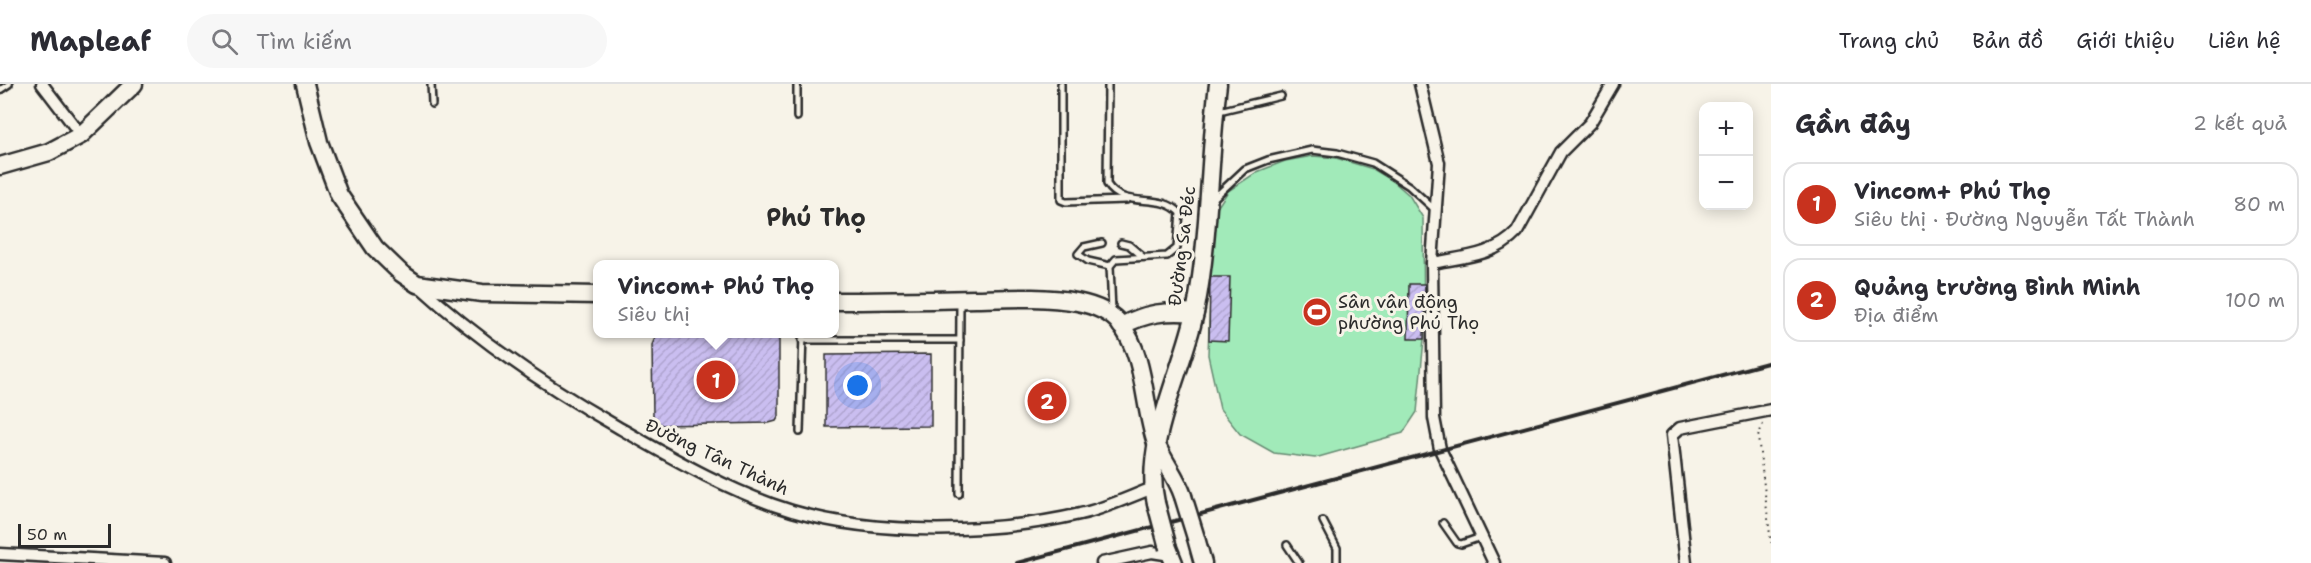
<!DOCTYPE html>
<html lang="vi">
<meta charset="utf-8">
<style>
:root{--surface:#fff;--page:#f7f7f7;--text:#2b2b33;--muted:#7c7c81;--line:#e1e1e2;--accent:#c8321e}
body{margin:0;font-family:"Shantell Sans",sans-serif;background:var(--page);color:var(--text)}
.controls{position:absolute;right:18px;top:18px;display:grid;overflow:hidden;border-radius:12px;box-shadow:0 3px 15px #0003}
.controls button{width:54px;height:54px;display:grid;place-items:center;padding:0;border:0;border-bottom:2px solid var(--line);background:var(--surface);color:var(--text);font:30px sans-serif}
.scale{position:absolute;left:18px;bottom:15px;width:93px;box-sizing:border-box;padding-left:6px;border:3px solid #2b2b2b;border-top:0;font-size:16px;line-height:21px;white-space:nowrap;color:#2b2b2b;-webkit-text-stroke:4px #f7f3e8;paint-order:stroke}
.you{position:absolute;left:858px;top:302px;width:21px;height:21px;margin:-15px;border:4px solid #fff;border-radius:50%;background:#1a73e8;box-shadow:0 0 0 9px #1a73e833}
.badge{display:grid;place-items:center;width:39px;height:39px;border-radius:50%;background:var(--accent);color:#fff;font-size:20px;font-weight:700}
.pin{position:absolute;translate:-50% -50%;border:3px solid #fff;box-shadow:0 2px 6px #0006}
.popup{position:absolute;left:593px;top:176px;width:246px;height:78px;box-sizing:border-box;display:grid;place-content:center;border-radius:12px;background:var(--surface);filter:drop-shadow(0 2px 4px #0005);font-size:20px;white-space:nowrap;color:var(--muted)}
.popup b{font-size:22px;color:var(--text)}
.popup::after{content:'';position:absolute;left:50%;top:100%;margin-left:-12px;border:12px solid transparent;border-top-color:var(--surface)}
.list{margin:0;padding:0;list-style:none}
h2{display:flex;justify-content:space-between;align-items:center;height:78px;margin:0;padding:0 24px;font-size:26px}
h2 small{font-size:20px;font-weight:400;color:var(--muted)}
.list li{display:grid;grid-template-columns:39px 1fr auto;gap:18px;align-items:center;box-sizing:border-box;height:84px;margin:0 12px 12px;padding:0 12px;border:2px solid var(--line);border-radius:18px}
.list b{display:block;font-size:22px;white-space:nowrap}
.list p{margin:0;font-size:20px;white-space:nowrap;color:var(--muted)}
.list em{font-size:20px;font-style:normal;color:var(--muted)}
.icon{flex:none;width:33px;height:33px;fill:none;stroke:currentColor;stroke-width:2;stroke-linecap:round;stroke-linejoin:round}
.map{position:relative;flex:none;width:1771px;height:479px;overflow:hidden}
header{display:flex;align-items:center;gap:36px;box-sizing:border-box;height:84px;padding:0 30px;background:var(--surface);border-bottom:2px solid var(--line)}
header strong{font-size:28px}
nav{display:flex;gap:33px;margin-inline-start:auto;font-size:21px}
.search{width:420px;height:54px;background:var(--page);display:flex;align-items:center;gap:15px;box-sizing:border-box;padding:0 21px;border-radius:33px;color:var(--muted);font-size:22px}
main{display:flex}
aside{flex:1;background:var(--surface)}
.map>svg:first-child{display:block}
.green{fill:#a1eab9;stroke:#668a72;stroke-width:1.5}
.building{fill:url(#building-hatch);stroke:#2b2b2b;stroke-width:1.5}
.lines{fill:none;stroke-linecap:round;stroke-linejoin:round}
.lane-casing{stroke:#2b2b2b;stroke-width:10}
.street-casing{stroke:#2b2b2b;stroke-width:15}
.secondary-casing{stroke:#2b2b2b;stroke-width:21}
.path{stroke:#2b2b2b;stroke-width:2;stroke-dasharray:1.5 4.5;stroke-linecap:butt}
.lane{stroke:#f7f3e8;stroke-width:5}
.street{stroke:#f7f3e8;stroke-width:10}
.secondary{stroke:#f7f3e8;stroke-width:16}
.rail{stroke:#2b2b2b;stroke-width:4}
.secondary-bridge-casing{stroke:#2b2b2b;stroke-width:21;stroke-linecap:butt}
.secondary-bridge{stroke:#f7f3e8;stroke-width:16}
.labels{text-anchor:middle;stroke-width:6;stroke-linejoin:round;paint-order:stroke}
.street-label{font-size:18px;fill:#2b2b2b;stroke:#f7f3e8}
.poi-label{font-size:18px;fill:#2b2b2b;stroke:#f7f3e8;text-anchor:start}
.district-label{font-size:24px;font-weight:bold;fill:#2b2b2b;stroke:#f7f3e8}
</style>
<header>
<strong>Mapleaf</strong>
<div class="search"><svg class="icon" aria-label="search" viewBox="0 0 24 24"><circle cx="10" cy="10" r="6"/><path d="M15 15l6 6"/></svg>Tìm kiếm</div>
<nav><a>Trang chủ</a><a>Bản đồ</a><a>Giới thiệu</a><a>Liên hệ</a></nav>
</header>
<main>
<div class="map">
<svg width="1771" height="479" viewBox="0 0 1771 479">
<defs>
<pattern id="building-hatch" width="6" height="6" patternUnits="userSpaceOnUse" patternTransform="scale(1.5)"><rect width="6" height="6" fill="#cabef0"/><path d="M-1 1l2-2M0 6l6-6M5 7l2-2" fill="none" stroke="#aea3ce"/></pattern>
</defs>
<rect width="100%" height="100%" fill="#f7f3e8"/>
<filter id="ink" filterUnits="userSpaceOnUse"><feTurbulence type="fractalNoise" baseFrequency=".0167" numOctaves="2"/><feDisplacementMap in="SourceGraphic" scale="12" xChannelSelector="R" yChannelSelector="G"/><feConvolveMatrix kernelMatrix="1 2 1 2 8 2 1 2 1" color-interpolation-filters="sRGB"/></filter>
<g filter="url(#ink)">
<path class="green" d="M1313 72 1336 74 1373 85 1393 97 1409 111 1423 134 1424 255 1417 328 1403 349 1315 374 1274 369 1240 350 1220 325 1208 271 1213 130 1228 107 1257 88 1285 77Z"/>
<g class="building">
<path d="M1210 193H1230L1228 257 1209 256Z"/>
<path d="M1409 200H1425L1424 255H1408Z"/>
<path d="M660 250H773L779 256V332L776 337 769 339 662 341 657 338 653 332 652 261 655 254Z"/>
<path d="M931 270V342L826 343V271Z"/>
</g>
<g class="lines">
<g class="lane-casing">
<g id="lane">
<path d="M431 0 432 20"/>
<path d="M797 0V33"/>
<path d="M1061 0V116L1066 118 1126 116"/>
<path d="M1108 0 1107 100C1124 127 1160 107 1180 129L1177 164 1167 172 1116 175 1110 182 1112 227"/>
<path d="M0 6 9 0"/>
<path d="M1219 27 1281 12"/>
<path d="M1213 115 1245 85 1268 76 1312 66 1337 69 1373 79 1409 102 1435 126"/>
<path d="M1102 159 1084 163 1078 170 1088 177 1110 182"/>
<path d="M1121 159 1129 161 1143 173"/>
<path d="M802 256H960"/>
<path d="M800 348 803 250"/>
<path d="M959 410 960 217"/>
<path d="M1323 437 1337 464V479"/>
<path d="M1443 439 1457 459 1461 460 1481 453"/>
<path d="M1287 461 1299 479"/>
</g>
</g>
<g class="street-casing">
<g id="street">
<path d="M42 0 81 51"/>
<path d="M1420 0 1439 79 1432 179 1434 334 1440 365 1494 479"/>
<path d="M1432 179C1462 173 1495 172 1517 148L1561 68 1590 39 1613 0"/>
<path d="M417 200C477 255 546 302 616 342 672 374 730 408 792 427 877 452 994 450 1080 430 1104 425 1129 413 1153 404"/>
<path d="M0 470 165 479"/>
<path d="M1102 479 1152 468 1171 471"/>
<path d="M1686 479 1672 351 1680 344 1771 326"/>
</g>
</g>
<g class="secondary-casing">
<g id="secondary">
<path d="M305 0 319 58 339 111 375 164 401 189 417 200 482 209 598 211"/>
<path d="M0 82 49 68 81 51 134 0"/>
<path d="M834 217C882 217 929 216 976 215 1010 214 1044 212 1077 218 1092 221 1111 228 1121 241 1146 274 1143 321 1156 359 1163 377 1177 393 1183 412"/>
<path d="M1121 242C1146 229 1167 226 1195 229"/>
<path d="M1156 419C1142 359 1185 283 1196 224 1210 150 1209 74 1218 0"/>
<path d="M1196 454 1203 479"/>
<path d="M1168 464 1174 479"/>
</g>
</g>
<path class="path" d="M1763 340 1758 353 1771 459"/>
<use href="#lane" class="lane"/>
<use href="#street" class="street"/>
<use href="#secondary" class="secondary"/>
<path class="rail" d="M1017 479 1771 278"/>
<g class="secondary-bridge-casing">
<g id="secondary-bridge">
<path d="M1183 412 1196 454"/>
<path d="M1156 419 1168 464"/>
</g>
</g>
<use href="#secondary-bridge" class="secondary-bridge"/>
</g>
</g>
<defs>
<g id="stadium-disc" transform="scale(1.5)"><circle r="9.5" fill="#c8321e" stroke="#f7f3e8"/><path d="M0-5a6.5 5 0 1 0 0 10a6.5 5 0 1 0 0-10ZM-3.5-1.8h7v3.6h-7Z" fill="#fff"/></g>
</defs>
<g fill-rule="evenodd">
<use href="#stadium-disc" x="1317" y="228"/>
</g>
<g class="labels">
<g class="street-label">
<text transform="translate(1182 162) rotate(-83)" y="6">Đường Sa Đéc</text>
<text transform="translate(717 373) rotate(25)" y="6">Đường Tân Thành</text>
</g>
<g class="poi-label">
<text x="1338" y="224">Sân vận động<tspan x="1338" dy="21">phường Phú Thọ</tspan></text>
</g>
<g class="district-label">
<text x="816" y="142">Phú Thọ</text>
</g>
</g>
</svg>
<div class="controls">
<button>+</button>
<button>−</button>
</div>
<div class="scale">50 m</div>
<div class="you"></div>
<div class="pin badge" style="left:716px;top:296px">1</div>
<div class="popup"><b>Vincom+ Phú Thọ</b>Siêu thị</div>
<div class="pin badge" style="left:1047px;top:317px">2</div>
</div>
<aside>
<h2>Gần đây<small>2 kết quả</small></h2>
<ul class="list">
<li><span class="badge">1</span><div><b>Vincom+ Phú Thọ</b><p>Siêu thị · Đường Nguyễn Tất Thành</p></div><em>80 m</em></li>
<li><span class="badge">2</span><div><b>Quảng trường Bình Minh</b><p>Địa điểm</p></div><em>100 m</em></li>
</ul>
</aside>
</main>
